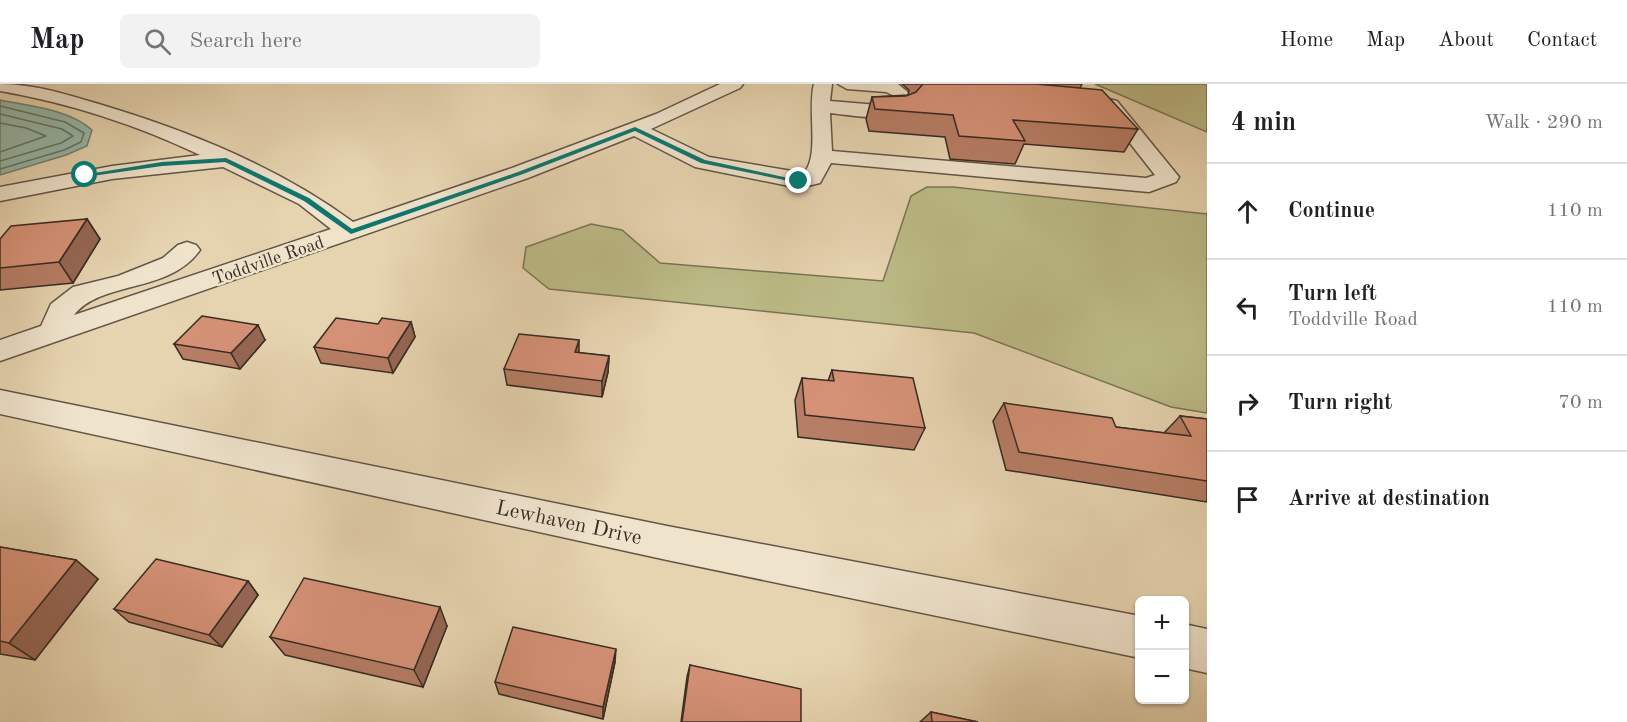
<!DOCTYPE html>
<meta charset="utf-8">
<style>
:root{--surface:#fff;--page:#f2f2f2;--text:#202124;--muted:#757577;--line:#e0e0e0}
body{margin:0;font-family:"Old Standard TT",serif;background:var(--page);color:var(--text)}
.controls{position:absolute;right:18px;bottom:18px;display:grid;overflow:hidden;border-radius:9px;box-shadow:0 2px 4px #0004}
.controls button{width:54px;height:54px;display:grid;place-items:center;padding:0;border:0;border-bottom:2px solid var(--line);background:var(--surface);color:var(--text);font:30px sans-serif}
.stop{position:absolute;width:18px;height:18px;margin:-14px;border:4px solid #0f766e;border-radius:50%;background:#fff}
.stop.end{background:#0f766e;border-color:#fff;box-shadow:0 2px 6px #0008}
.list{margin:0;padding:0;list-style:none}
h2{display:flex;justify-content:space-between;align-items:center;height:78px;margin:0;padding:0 24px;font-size:26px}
h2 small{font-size:20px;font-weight:400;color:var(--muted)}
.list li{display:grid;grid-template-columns:39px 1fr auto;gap:18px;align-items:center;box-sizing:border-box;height:96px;padding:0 24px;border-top:2px solid var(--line)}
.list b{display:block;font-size:22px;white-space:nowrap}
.list p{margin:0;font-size:20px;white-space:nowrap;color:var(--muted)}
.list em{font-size:20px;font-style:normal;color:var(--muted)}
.icon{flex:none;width:33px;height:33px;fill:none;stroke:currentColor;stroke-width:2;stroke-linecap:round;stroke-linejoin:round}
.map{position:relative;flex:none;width:1207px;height:638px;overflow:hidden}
header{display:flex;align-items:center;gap:36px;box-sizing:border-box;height:84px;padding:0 30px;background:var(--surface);border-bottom:2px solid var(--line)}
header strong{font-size:28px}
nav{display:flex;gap:33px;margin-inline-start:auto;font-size:21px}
.search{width:420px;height:54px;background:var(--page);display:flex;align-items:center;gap:15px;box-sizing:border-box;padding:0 21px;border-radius:9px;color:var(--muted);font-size:22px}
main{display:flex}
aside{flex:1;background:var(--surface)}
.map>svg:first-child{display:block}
.green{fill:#bcbb87;stroke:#7a7456;stroke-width:1.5}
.water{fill:#96b8a9;stroke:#708074;stroke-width:1.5}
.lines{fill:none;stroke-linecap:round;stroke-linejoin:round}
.shore{stroke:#667266;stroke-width:1.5}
.minor-casing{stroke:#635647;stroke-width:3}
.minor{fill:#efe3cc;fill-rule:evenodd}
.wall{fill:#b77d65;stroke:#372c24;stroke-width:1.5}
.shaded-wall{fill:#956653;stroke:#372c24;stroke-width:1.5}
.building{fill:#d59176;stroke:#372c24;stroke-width:1.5}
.route{fill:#0f766e}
.labels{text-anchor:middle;stroke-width:5;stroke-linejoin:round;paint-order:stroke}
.far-street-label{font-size:18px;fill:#372c24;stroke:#efe3cc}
.street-label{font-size:21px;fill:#372c24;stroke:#efe3cc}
</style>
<header>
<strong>Map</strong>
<div class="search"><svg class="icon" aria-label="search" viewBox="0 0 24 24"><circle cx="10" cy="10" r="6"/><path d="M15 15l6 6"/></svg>Search here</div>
<nav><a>Home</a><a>Map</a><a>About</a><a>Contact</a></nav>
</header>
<main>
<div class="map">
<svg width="1207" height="638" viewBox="0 0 1207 638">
<rect width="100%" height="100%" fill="#e6d4b0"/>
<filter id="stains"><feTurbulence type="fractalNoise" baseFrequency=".00333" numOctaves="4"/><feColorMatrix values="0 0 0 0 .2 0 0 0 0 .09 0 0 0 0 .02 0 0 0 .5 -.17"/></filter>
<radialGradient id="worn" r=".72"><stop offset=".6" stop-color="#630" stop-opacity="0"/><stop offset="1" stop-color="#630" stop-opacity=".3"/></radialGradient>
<g class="green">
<path d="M1095 0H1207V48Z"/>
<path d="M927 103H953L1207 130V329L1171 323 974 249 549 205 523 184 526 163 591 140 622 146 660 179 883 197 911 112Z"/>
</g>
<path class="water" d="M0 16C29 22 69 25 92 46L87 62 66 71 0 91Z"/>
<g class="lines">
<g class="shore">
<path d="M0 22 65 38 84 49 81 58 64 66 0 85"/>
<path d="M0 30 62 45 73 52 61 59 0 77"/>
<path d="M0 39 26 44 46 52 0 68"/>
</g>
<g class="minor-casing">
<g id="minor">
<path d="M0 0C36 0 68 11 102 21 189 47 280 84 353 138L512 84 656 30 720 0H743L740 4 651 45 709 73 804 89C820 71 807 25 814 0H832L830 17 878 21 905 16 914 22C901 41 850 31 830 29L832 67 1146 94 1155 91 1104 26 1095 20 1104 14 1117 17 1179 93 1176 98 1149 108 831 79 820 99 799 104 695 83 634 52 528 94 0 277V256L41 242 51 220 73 203 118 192 163 174 178 161 187 158 196 161 200 166C169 210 102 196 74 231L331 145 299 120 223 83 112 95 0 117V103L112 82 200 71C137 41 69 19 0 7Z"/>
<path d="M838 0H898L910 10 901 15 886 8 847 5Z"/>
<path d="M0 306 667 442 1140 532V574L667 476 0 330Z"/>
<path d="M1184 540 1207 545V589L1184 584Z"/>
</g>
</g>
<use href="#minor" class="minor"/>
</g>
<g class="wall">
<path d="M902 0H1082L1080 4 1138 45 1124 68 1024 60 1015 80 950 75 945 53 869 47 866 35 872 13 908 11 909 6Z"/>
<path d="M87 135 100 155 73 199 0 206V155Z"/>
<path d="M411 238 415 253 393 289 321 279 314 263 378 240Z"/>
<path d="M265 256 240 285 183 275 174 260Z"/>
<path d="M579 269 609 272 608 288 602 313 507 301 504 285Z"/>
<path d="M832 286 925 344 914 366 798 353 795 316 802 294 828 297Z"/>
<path d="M1004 319 1116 343 1164 349 1180 332 1207 335V418L1006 386 993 337Z"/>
<path d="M0 463 76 476 98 495 35 576 0 570Z"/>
<path d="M248 497 258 511 222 563 129 538 114 525Z"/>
<path d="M447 542 423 603 285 571 270 553Z"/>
<path d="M615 578 603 635 499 610 495 598Z"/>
<path d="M690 581 801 638H681L687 593Z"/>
<path d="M931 628 978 638H920Z"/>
</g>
<g class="shaded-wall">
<path d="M87 135 100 155 73 199 59 178Z"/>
<path d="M411 238 415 253 393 289 388 274Z"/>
<path d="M258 241 265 256 240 285 231 269Z"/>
<path d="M579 256V272L575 268Z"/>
<path d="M609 272 608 288 602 313V297Z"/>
<path d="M76 476 98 495 35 576 9 559Z"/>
<path d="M248 497 258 511 222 563 209 551Z"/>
<path d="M440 523 447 542 423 603 414 586Z"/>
<path d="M616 565 615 578 603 635V623Z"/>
</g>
<g class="building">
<path d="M923 0H1036L1102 6 1138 45 1013 36 1025 57 959 52 953 31 875 25 872 13 906 12 916 8Z"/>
<path d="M87 135 59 178 0 184V155L11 142Z"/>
<path d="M202 232 258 241 231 269 174 260Z"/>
<path d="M336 234 378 240 382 234 411 238 388 274 314 263Z"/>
<path d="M519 250 579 256 575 268 609 272 602 297 504 285Z"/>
<path d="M832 286 913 294 925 344 805 331 802 294 834 297Z"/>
<path d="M1004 319 1112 334 1116 343 1191 352 1180 332 1207 335V397L1019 368Z"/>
<path d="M0 463 76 476 9 559 0 557Z"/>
<path d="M156 475 248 497 209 551 114 525Z"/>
<path d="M304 494 440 523 414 586 270 553Z"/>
<path d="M513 543 616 565 603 623 495 598Z"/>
<path d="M690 581 801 605V638H682Z"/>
<path d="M931 628 978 638H932Z"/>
</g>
<path class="route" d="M635 43 705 76 802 97 799 99 701 79 635 47 523 90 351 150 304 117 225 78 162 82 85 93 82 91 162 78 226 74 309 114 352 145 518 88Z"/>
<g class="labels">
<g class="far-street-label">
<text transform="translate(268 176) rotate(-19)" y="6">Toddville Road</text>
</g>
<g class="street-label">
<text transform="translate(569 438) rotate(12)" y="7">Lewhaven Drive</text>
</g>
</g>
<rect width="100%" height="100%" filter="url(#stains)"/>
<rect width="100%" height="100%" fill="url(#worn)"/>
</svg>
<div class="controls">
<button>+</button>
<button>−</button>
</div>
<div class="stop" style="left:85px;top:91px"></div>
<div class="stop end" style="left:799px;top:97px"></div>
</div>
<aside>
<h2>4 min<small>Walk · 290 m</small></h2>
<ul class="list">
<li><svg class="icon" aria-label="ahead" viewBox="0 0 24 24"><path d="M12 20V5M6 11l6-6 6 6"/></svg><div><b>Continue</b></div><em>110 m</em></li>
<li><svg class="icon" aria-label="left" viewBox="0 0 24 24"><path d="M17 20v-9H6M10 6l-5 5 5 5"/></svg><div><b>Turn left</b><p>Toddville Road</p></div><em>110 m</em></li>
<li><svg class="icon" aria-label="right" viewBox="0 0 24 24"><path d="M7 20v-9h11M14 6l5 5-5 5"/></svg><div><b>Turn right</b></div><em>70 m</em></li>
<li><svg class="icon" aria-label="arrive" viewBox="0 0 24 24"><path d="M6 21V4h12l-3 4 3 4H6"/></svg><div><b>Arrive at destination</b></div></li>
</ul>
</aside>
</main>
